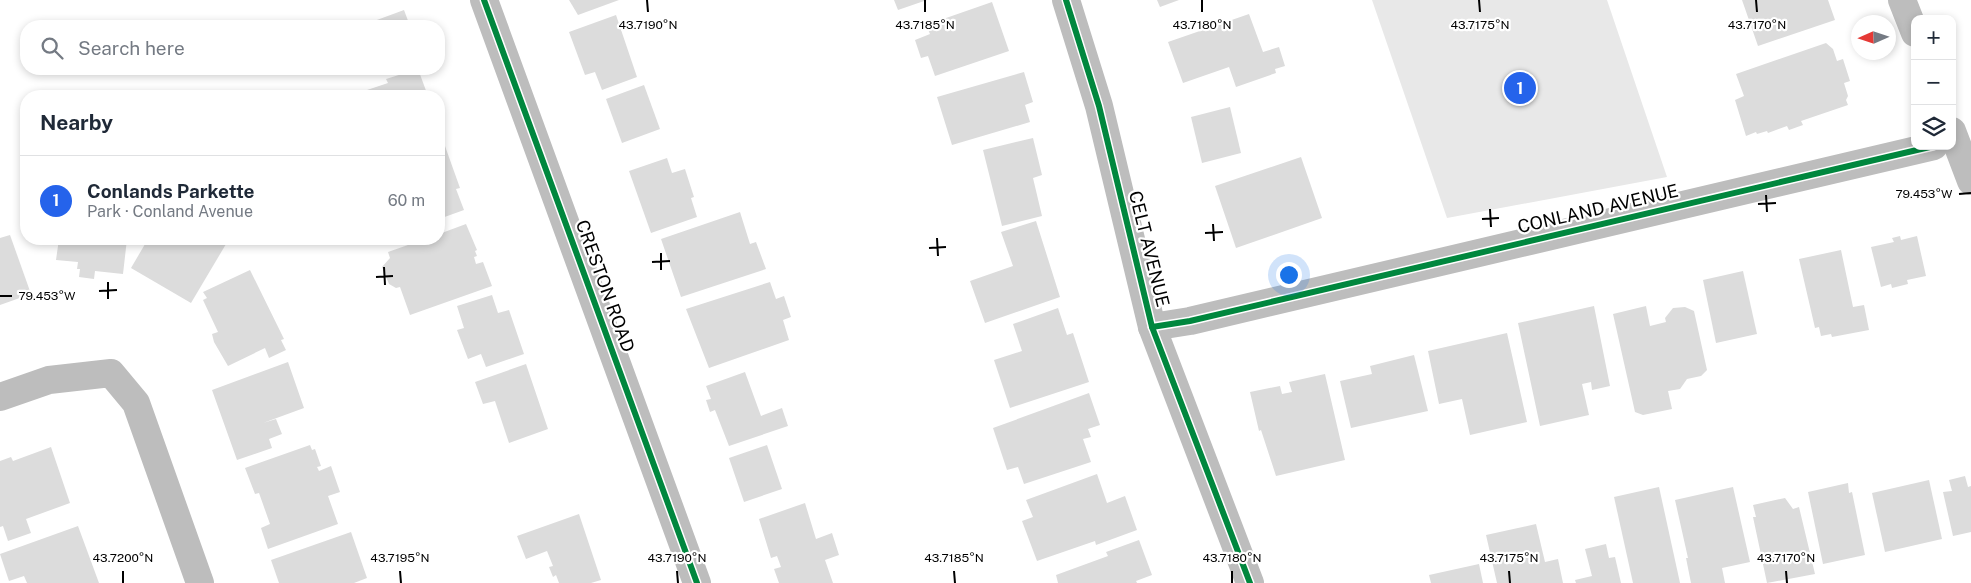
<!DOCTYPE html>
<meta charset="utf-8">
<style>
:root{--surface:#fff;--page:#f6f6f7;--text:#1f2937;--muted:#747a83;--line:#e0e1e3;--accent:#2563eb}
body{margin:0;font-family:"Public Sans",sans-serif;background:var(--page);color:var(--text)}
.controls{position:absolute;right:15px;top:15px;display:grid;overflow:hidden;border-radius:10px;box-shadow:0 2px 8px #0003}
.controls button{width:45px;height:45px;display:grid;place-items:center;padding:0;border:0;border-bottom:1px solid var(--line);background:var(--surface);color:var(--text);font:25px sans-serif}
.compass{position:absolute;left:1851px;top:15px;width:45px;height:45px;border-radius:50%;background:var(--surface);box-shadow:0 2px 8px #0003;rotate:267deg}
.you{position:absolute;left:1288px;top:274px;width:18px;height:18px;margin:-12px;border:4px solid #fff;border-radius:50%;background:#1a73e8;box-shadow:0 0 0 8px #1a73e833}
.badge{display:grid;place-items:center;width:32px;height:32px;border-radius:50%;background:var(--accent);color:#fff;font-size:16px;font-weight:700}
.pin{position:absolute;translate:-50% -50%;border:2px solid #fff;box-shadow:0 1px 5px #0006}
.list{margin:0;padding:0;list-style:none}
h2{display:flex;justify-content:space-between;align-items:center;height:65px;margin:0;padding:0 20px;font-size:21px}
h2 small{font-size:16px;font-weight:400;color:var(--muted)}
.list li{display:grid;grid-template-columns:32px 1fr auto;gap:15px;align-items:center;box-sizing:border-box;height:90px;padding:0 20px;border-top:1px solid var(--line)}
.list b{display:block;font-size:19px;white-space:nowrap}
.list p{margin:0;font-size:16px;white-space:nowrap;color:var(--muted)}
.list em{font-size:16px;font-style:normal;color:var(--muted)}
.icon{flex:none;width:28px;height:28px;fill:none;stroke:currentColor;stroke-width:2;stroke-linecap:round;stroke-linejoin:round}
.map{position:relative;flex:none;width:1971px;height:583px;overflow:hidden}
.search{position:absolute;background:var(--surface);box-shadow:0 2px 8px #0003;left:20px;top:20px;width:425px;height:55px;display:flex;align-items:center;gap:12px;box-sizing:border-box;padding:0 18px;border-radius:20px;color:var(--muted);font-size:19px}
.panel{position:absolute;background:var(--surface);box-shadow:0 2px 8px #0003;left:20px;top:90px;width:425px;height:155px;border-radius:20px}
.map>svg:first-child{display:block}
.green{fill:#e8e8e8}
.building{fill:#dcdcdc}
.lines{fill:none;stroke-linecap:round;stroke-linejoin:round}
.minor{stroke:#bdbdbd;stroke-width:28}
.cycleway-casing{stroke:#fff;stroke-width:9}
.cycleway{stroke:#00873e;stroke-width:6}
.ticks{fill:none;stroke:#000;stroke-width:2}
.labels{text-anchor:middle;stroke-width:4.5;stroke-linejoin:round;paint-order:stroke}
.street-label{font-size:18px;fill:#000;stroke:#fff}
.ticks-label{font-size:12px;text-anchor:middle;fill:#000;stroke:#fff;stroke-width:4.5;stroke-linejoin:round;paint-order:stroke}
</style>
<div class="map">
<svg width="1971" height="583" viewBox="0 0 1971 583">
<rect width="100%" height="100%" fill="#fff"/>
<path class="green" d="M1372 0H1607L1667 177 1447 218Z"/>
<g class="building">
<path d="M569 0H619L578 15Z"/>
<path d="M894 0H927L898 10Z"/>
<path d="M1157 0H1179L1160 7Z"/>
<path d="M1742 0H1828L1835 20 1758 46Z"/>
<path d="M992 2 1009 51 935 76 928 56 921 58 915 40 930 34 926 25Z"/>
<path d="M404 10 410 26H366V24Z"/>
<path d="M1249 14 1263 52 1279 47 1285 66 1275 69 1276 73 1236 87 1229 67 1183 83 1168 42Z"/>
<path d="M616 15 637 77 602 90 595 72 585 75 569 32Z"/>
<path d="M1826 43 1833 49 1837 61 1843 59 1850 81 1844 83 1848 96 1846 100 1848 105 1801 121 1803 125 1789 130 1787 126 1768 133 1767 131 1757 134 1756 132 1746 136 1735 100 1744 96 1736 74Z"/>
<path d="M418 69 428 96H349L388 83 386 79Z"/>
<path d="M1024 72 1033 102 1025 105 1030 122 952 145 937 97Z"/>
<path d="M644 85 660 129 622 143 606 99Z"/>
<path d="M1230 107 1241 153 1202 163 1191 117Z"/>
<path d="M1033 138 1042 175 1033 178 1042 216 1002 226 983 150Z"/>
<path d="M445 146 460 188 456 189 464 210 439 219V148Z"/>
<path d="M1301 157 1322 218 1236 248 1215 186Z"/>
<path d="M667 158 672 173 685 169 694 197 691 198 697 217 651 233 629 171Z"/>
<path d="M740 212 750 244 756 242 766 269 681 297 661 239Z"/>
<path d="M1036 221 1060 297 985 323 970 281 1013 266 1001 232Z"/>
<path d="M466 224 477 250 475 251 477 256 474 257 476 264 483 262 492 286 410 315 400 287 396 288 389 284 382 267 390 258 388 252 425 239H439V234Z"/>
<path d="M10 235 31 294 0 305V238Z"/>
<path d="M1900 236 1901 240 1917 236 1926 276 1907 280 1908 284 1892 288 1891 284 1881 287 1871 247 1894 242 1892 238Z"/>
<path d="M59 239H127L123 274 95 271 94 279 79 277 80 269H77L78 262 56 260Z"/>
<path d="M148 239H159L167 243 170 239H229L191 303 131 268Z"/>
<path d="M1841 250 1853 307 1864 305 1869 330 1832 337 1831 334 1821 336 1819 327 1815 328 1799 259Z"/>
<path d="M250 270 284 339 281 340 286 350 269 358 265 348 228 366 214 342 212 334 218 332 203 300 207 298 203 292Z"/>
<path d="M1743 271 1757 334 1716 343 1703 280Z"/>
<path d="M770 282 776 299 784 296 791 317 783 320 789 340 709 368 686 309Z"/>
<path d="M492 295 498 313 509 310 524 354 486 367 481 354 468 359 457 330 464 328 457 306Z"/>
<path d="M1594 306 1610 386 1592 390 1591 382 1582 384 1589 415 1540 426 1518 323Z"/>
<path d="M1646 306 1650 326 1666 322 1665 318 1673 308 1685 307 1694 311 1707 370 1701 376 1687 379 1680 389 1668 391 1672 409 1643 415 1635 412 1613 314Z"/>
<path d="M1058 308 1067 335 1073 333 1089 382 1010 408 994 360 1022 351 1013 324Z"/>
<path d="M1507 333 1527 422 1470 435 1462 399 1439 404 1428 351Z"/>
<path d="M1414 355 1428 411 1351 428 1340 381 1372 374 1370 366Z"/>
<path d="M288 362 304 408 263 423 276 419 282 434 269 439 272 448 237 460 212 390Z"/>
<path d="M526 364 548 429 509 443 495 401 483 404 475 382Z"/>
<path d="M745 372 761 416 782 408 788 426 729 446 715 410 710 412 706 400 711 399 706 386Z"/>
<path d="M1325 374 1345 460 1276 476 1261 430 1259 431 1250 392 1280 386 1282 394 1292 392 1289 382Z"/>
<path d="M1089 393 1100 425 1088 429 1091 437 1083 439 1091 462 1024 484 1018 467 1007 470 993 428Z"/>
<path d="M310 445 312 450 315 449 321 466 317 467 319 471 331 466 340 492 328 496 338 524 268 549 261 528 270 524 259 493 255 494 245 468Z"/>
<path d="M767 445 782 489 744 502 729 458Z"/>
<path d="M51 447 70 503 26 519 31 533 8 541 3 526 0 527V461L11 457 13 461Z"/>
<path d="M1097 474 1107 503 1125 496 1137 530 1096 545 1095 541 1037 561 1022 521 1033 517 1026 500Z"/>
<path d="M1965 476 1968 487 1971 486V532L1953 536 1943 492 1952 491 1949 480Z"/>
<path d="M1929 480 1942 539 1885 552 1872 493Z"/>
<path d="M1848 483 1849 493 1852 492 1865 555 1823 564 1808 492Z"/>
<path d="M1659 487 1680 583H1633L1614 497Z"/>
<path d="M1733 487 1750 562 1722 568 1725 583H1691L1686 558H1688L1675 500Z"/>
<path d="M1785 498 1793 509 1799 507 1815 574 1767 583 1753 517H1756L1753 505Z"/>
<path d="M805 503 816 539 832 533 839 555 825 560 833 583H779L774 569 781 567 777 556 771 558 759 519Z"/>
<path d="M579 514 601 580 591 583H559L556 575 553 577 549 567 553 566 547 551 526 559 517 536Z"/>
<path d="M1536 524 1545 562 1558 559 1563 583H1497L1486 535Z"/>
<path d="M78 526 99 583H27L24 576 9 581 0 554Z"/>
<path d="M351 532 367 578 354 583H279L271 560Z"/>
<path d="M1139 540 1152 575 1136 581 1137 583H1058L1056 575 1108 556 1106 552Z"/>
<path d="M1606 544 1609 558 1615 557 1621 583H1576L1575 580 1592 576 1585 549Z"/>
<path d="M1479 564 1483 583H1431L1429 575Z"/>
</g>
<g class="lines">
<g class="minor">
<path d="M484 0 697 583"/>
<path d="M1066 0 1099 106 1152 327 1250 583"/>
<path d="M1902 0 1915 33"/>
<path d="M1952 131 1971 181"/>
<path d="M1152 327 1190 321 1934 146"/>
<path d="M0 397 49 380 111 373 136 403 200 583"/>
</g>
<g class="cycleway-casing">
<g id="cycleway">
<path d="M484 0 697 583"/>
<path d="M1066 0 1099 106 1152 327 1250 583"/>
<path d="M1152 327 1190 321 1934 146"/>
</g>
</g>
<use href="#cycleway" class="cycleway"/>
</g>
<path class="ticks" d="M647 0 648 12M925 0V12M1202 0V12M1479 0 1480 12M1756 0 1757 12M1959 194 1971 193M1766 195 1767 212M1758 204 1776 203M1490 209 1491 227M1482 219 1499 218M1213 224 1214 241M1205 233 1223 232M937 238 938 256M929 248 946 247M661 253V270M652 262 670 261M384 267 385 285M376 277 393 276M108 282V299M99 291 117 290M0 296H12M123 571V583M400 571 401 583M677 571 678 583M954 571 955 583M1232 571V583M1509 571 1510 583M1786 571 1787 583"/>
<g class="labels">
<g class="street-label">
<text transform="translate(1598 209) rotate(-13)" y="6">CONLAND AVENUE</text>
<text transform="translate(1149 249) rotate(76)" y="6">CELT AVENUE</text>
<text transform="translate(605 286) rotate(70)" y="6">CRESTON ROAD</text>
</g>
</g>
<g class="ticks-label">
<text x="648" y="29">43.7190°N</text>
<text x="925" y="29">43.7185°N</text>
<text x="1202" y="29">43.7180°N</text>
<text x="1480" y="29">43.7175°N</text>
<text x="1757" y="29">43.7170°N</text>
<text x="1924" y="198">79.453°W</text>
<text x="47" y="300">79.453°W</text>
<text x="123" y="562">43.7200°N</text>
<text x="400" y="562">43.7195°N</text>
<text x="677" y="562">43.7190°N</text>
<text x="954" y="562">43.7185°N</text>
<text x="1232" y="562">43.7180°N</text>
<text x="1509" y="562">43.7175°N</text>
<text x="1786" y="562">43.7170°N</text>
</g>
</svg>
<div class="controls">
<button>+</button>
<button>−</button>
<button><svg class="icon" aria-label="layers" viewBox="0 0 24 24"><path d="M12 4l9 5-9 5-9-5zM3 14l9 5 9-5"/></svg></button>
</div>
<svg class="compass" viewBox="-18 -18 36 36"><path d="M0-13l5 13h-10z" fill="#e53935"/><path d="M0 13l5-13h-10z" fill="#747a83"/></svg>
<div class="you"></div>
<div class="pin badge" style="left:1520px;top:88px">1</div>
<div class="search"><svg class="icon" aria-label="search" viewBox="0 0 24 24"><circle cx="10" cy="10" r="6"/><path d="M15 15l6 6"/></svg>Search here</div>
<section class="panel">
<h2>Nearby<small></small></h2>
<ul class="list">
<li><span class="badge">1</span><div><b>Conlands Parkette</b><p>Park · Conland Avenue</p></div><em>60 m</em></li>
</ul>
</section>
</div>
